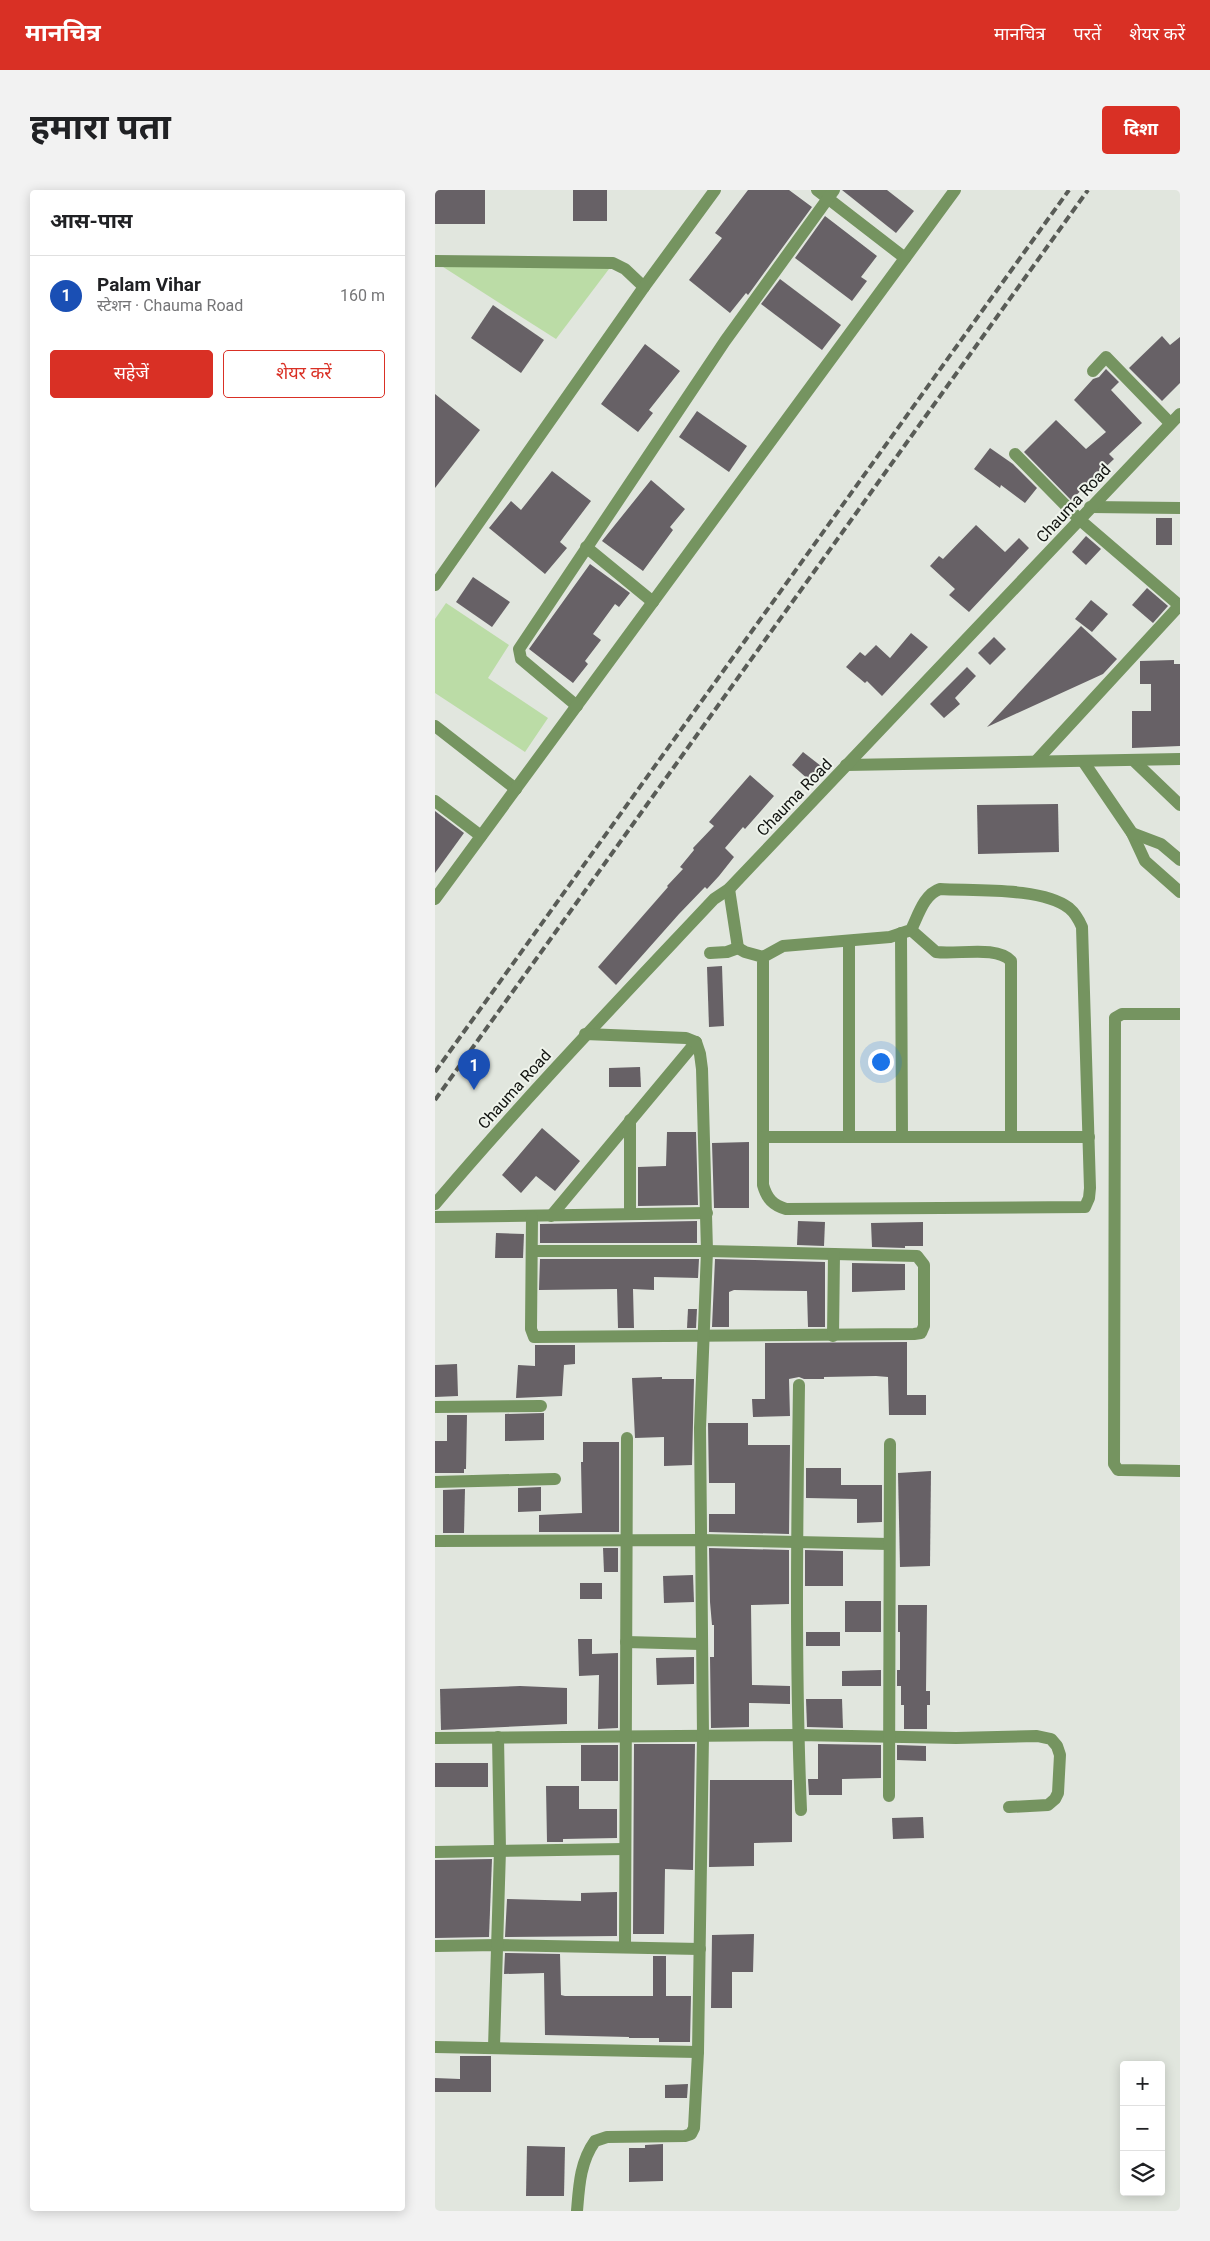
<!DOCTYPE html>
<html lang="hi">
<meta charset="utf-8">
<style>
:root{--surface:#fff;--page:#f2f2f2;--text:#202124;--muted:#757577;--line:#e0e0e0;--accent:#d93025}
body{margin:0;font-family:Roboto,"Noto Sans Devanagari",sans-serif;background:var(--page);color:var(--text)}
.controls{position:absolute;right:15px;bottom:15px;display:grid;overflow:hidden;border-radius:5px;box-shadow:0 2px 12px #0003}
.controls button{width:45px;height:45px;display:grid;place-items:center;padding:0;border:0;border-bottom:1px solid var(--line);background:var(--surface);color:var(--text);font:25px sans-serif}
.you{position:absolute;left:445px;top:871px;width:18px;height:18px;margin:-12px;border:4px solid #fff;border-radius:50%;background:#1a73e8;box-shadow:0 0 0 8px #1a73e833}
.badge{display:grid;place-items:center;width:32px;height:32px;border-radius:50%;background:var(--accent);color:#fff;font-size:16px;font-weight:700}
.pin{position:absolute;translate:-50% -41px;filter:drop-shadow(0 1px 2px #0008)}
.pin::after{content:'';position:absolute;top:26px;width:18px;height:15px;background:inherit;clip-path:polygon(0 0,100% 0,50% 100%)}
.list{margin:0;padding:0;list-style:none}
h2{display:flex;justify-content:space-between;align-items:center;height:65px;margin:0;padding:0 20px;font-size:21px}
h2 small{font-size:16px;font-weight:400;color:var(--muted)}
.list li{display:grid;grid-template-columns:32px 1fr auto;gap:15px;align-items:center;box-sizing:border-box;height:80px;padding:0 20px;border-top:1px solid var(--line)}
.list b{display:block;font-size:19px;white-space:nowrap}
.list p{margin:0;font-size:16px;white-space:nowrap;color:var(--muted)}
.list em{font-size:16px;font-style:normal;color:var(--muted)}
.actions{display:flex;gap:10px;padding:15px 20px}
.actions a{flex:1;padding:11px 0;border:1px solid var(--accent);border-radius:5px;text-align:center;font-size:18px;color:var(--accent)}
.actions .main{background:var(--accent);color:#fff}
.icon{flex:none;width:28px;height:28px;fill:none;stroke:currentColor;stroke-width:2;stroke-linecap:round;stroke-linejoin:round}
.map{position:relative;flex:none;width:745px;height:2021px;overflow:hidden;border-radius:5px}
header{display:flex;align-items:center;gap:30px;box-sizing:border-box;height:70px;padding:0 25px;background:var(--accent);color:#fff}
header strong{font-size:24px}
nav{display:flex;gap:28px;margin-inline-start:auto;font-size:18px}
.intro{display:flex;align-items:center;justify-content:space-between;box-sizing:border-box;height:120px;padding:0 30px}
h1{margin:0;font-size:35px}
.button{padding:12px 22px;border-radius:5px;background:var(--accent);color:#fff;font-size:18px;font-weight:700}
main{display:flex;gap:30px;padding:0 30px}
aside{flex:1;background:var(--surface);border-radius:5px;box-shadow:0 2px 12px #0003}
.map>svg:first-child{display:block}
.green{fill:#bbdca6}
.building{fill:#676166}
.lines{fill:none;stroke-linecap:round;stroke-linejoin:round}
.minor{stroke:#759460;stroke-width:12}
.rail{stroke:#595c57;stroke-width:4;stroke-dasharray:8 4;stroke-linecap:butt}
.labels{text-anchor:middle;stroke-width:4;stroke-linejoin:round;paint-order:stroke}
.street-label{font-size:16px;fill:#10120f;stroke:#eef3eb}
</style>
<header>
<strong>मानचित्र</strong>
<nav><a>मानचित्र</a><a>परतें</a><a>शेयर करें</a></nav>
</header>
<div class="intro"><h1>हमारा पता</h1><a class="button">दिशा</a></div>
<main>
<aside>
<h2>आस-पास<small></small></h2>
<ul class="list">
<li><span class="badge" style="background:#1a4fb4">1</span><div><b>Palam Vihar</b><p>स्टेशन · Chauma Road</p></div><em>160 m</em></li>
</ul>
<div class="actions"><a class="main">सहेजें</a><a>शेयर करें</a></div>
</aside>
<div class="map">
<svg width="745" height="2021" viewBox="0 0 745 2021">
<rect width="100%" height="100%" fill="#e1e6de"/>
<g class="green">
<path d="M5 75H177L121 149Z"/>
<path d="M11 413 74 455 53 488 113 528 90 562 0 503V429Z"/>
</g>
<g class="building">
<rect x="0" y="0" width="50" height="34"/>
<rect x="138" y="0" width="34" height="31"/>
<path d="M313 0H354L377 17 313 105 311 103 295 123 254 90 287 48 280 43Z"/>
<path d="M407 0H452L479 21 461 43Z"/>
<path d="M390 26 442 66 426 87 432 91 417 111 360 68Z"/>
<path d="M345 89 406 135 387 160 326 114Z"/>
<path d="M58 115 109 150 86 183 36 148Z"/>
<path d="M727 146 735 155 745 147V193L727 211 694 178Z"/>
<path d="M210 154 245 181 214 220 218 223 203 242 166 214Z"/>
<path d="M671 179 684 192 676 200 707 233 674 264 679 269 636 310 589 262 621 230 651 259 671 242 639 210 658 189 664 187Z"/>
<path d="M0 204 45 240 0 298Z"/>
<path d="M262 221 312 256 294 282 244 247Z"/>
<path d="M555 258 578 274 602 298 590 313 566 295 565 298 539 279Z"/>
<path d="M117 281 156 311 125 352 132 358 110 384 54 338 76 311 86 320Z"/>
<path d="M216 290 250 319 235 337 238 340 208 381 167 351Z"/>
<rect x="721" y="328" width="16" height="27"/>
<path d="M541 335 570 362 584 348 594 358 534 422 514 405 520 399 495 376 504 366 508 369Z"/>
<path d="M651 346 666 359 651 375 637 362Z"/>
<path d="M155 374 195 403 184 417 180 414 158 444 166 450 150 471 153 474 138 493 94 459Z"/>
<path d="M38 387 75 412 57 437 21 412Z"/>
<path d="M712 398 733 416 718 433 697 415Z"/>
<path d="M656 410 673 424 657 442 640 429Z"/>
<path d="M646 436 682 469 668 484 552 537Z"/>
<path d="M476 443 493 457 447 506 432 491 430 493 411 477 425 462 430 466 441 455 455 468Z"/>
<path d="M559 447 571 459 555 475 543 463Z"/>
<path d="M739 470V474H745V556L697 558V521H716V494H705V471Z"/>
<path d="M532 477 541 486 520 508 525 514 509 528 495 514Z"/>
<path d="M368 562 386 576 374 590 357 575Z"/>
<path d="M315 585 339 606 310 639 308 637 290 658 299 667 284 686 272 699 270 697 244 724 181 795 163 777 233 697 232 696 248 679 245 677 259 660 258 658 279 636 274 632Z"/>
<path d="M623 614 624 662 543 664 542 615Z"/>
<path d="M0 621 29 643 0 683Z"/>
<path d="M287 776 289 836 274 837 272 777Z"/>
<path d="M205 877 206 897H174V878Z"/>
<path d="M107 938 145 971 120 1001 101 986 86 1003 67 985Z"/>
<path d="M232 942H261L263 1015 203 1016V977L231 976Z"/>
<path d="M314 952V1018H279L277 953Z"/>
<path d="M262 1031V1053H105V1034Z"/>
<path d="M363 1031 390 1032 389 1056 362 1055Z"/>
<path d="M488 1032V1056H470V1058L437 1057 436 1033Z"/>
<path d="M61 1043 89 1044 88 1068H60Z"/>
<path d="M105 1069H264L263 1088 219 1087V1100L198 1099 199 1138H183L182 1099 104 1100Z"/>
<path d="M280 1069 390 1072V1137H373L372 1101 299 1100 294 1102V1137H277Z"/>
<path d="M417 1073 470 1074V1100L417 1102Z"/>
<path d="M253 1119H262L261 1138H252Z"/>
<path d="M472 1152V1205H491V1225H454L453 1187 441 1186 389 1187V1189H369L364 1187 354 1189 355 1226 318 1227 317 1209H330V1153Z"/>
<path d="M100 1155H140V1174L129 1175 127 1206 81 1208 83 1175 100 1176Z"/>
<path d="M22 1174 23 1206 0 1207V1175Z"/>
<path d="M227 1187V1189H259L257 1275 229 1276V1247L200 1248 197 1188Z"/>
<path d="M109 1223V1250L70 1251V1224Z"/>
<path d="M12 1225H32L31 1279H29V1283H0V1251H12Z"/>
<path d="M273 1233H313V1255H355L354 1344 274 1342V1324H300V1293H274Z"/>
<path d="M148 1252H184V1342H104V1325L147 1323 146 1272H148Z"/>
<path d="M371 1278H406V1295H447V1332L422 1333V1309L371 1308Z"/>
<path d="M496 1281 495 1376 465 1377 463 1283Z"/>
<path d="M106 1297V1321L83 1322V1298Z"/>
<path d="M30 1299 29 1343H8V1300Z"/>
<path d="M168 1358H183V1382H169Z"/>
<path d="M274 1358 354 1360V1414L316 1415 317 1495 355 1496V1514L314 1513V1537L276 1538 275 1467H279V1435H277L275 1412Z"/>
<path d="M370 1360 408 1361V1396H370Z"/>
<path d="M258 1385 259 1412 229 1413 228 1386Z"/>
<rect x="145" y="1393" width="22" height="16"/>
<rect x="410" y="1411" width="36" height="31"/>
<path d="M463 1415H492L491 1501H495V1515H492V1539H469V1515H466V1496H462V1480H465V1442H463Z"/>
<rect x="371" y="1442" width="34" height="14"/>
<path d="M143 1449H157V1464L183 1463V1538L163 1539 164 1485 144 1486Z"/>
<path d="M259 1467V1494L222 1495 221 1468Z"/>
<path d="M446 1480V1496H407V1481Z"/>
<path d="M85 1496 132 1498V1534L6 1540 5 1499Z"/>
<path d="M371 1509H407L408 1538 372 1537Z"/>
<path d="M199 1554H260L258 1680 230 1679 229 1744H198Z"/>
<path d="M383 1554 446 1555V1588L407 1589V1605H374L373 1589H383Z"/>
<rect x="146" y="1555" width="37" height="36"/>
<path d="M462 1555 491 1556V1571L462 1570Z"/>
<rect x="0" y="1573" width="53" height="24"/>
<path d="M275 1590H357V1652L319 1653V1676L274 1677Z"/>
<path d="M111 1596H144V1619H182V1648L128 1649V1652H112Z"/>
<path d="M488 1627 489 1648 458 1649 457 1628Z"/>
<path d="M57 1669 54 1747 0 1748V1670Z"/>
<path d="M182 1702V1746L70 1747 72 1709 146 1711V1703Z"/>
<path d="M319 1744 318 1782H297V1818H276L277 1745Z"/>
<path d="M70 1763 125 1764 126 1805 130 1806H218V1766H231V1806H256L255 1852H224V1848H194V1847L110 1845 109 1783 69 1784Z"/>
<path d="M25 1866H56V1902H0V1888L25 1889Z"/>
<path d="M253 1894 252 1908H230V1895Z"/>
<path d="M228 1954V1991L194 1992V1958H210V1955Z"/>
<path d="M92 1956 130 1957 129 2006H91Z"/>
</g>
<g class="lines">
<g class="minor">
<path d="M382 0 470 68"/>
<path d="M0 71 178 73 190 79 209 97"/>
<path d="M658 181 671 167 735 233"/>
<path d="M580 264 645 330 745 416"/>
<path d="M655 317 745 318"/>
<path d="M151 357 218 412"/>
<path d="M0 395 209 97 280 0"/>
<path d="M142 516 86 469 84 459 290 151 399 0"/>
<path d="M0 536 81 599"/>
<path d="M602 570 744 416"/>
<path d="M698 570 745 615"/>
<path d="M648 571 697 643 710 671 745 702"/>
<path d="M411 575 745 569"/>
<path d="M0 611 46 646"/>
<path d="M697 643 726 654 745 670"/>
<path d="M294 699 303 758"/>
<path d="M0 709 520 0"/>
<path d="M476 740 501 762C522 765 562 755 576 771V947"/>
<path d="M466 743 467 947"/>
<path d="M303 758 310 762 328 767 348 756 455 747 476 740C483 726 489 704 505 699 540 701 607 697 634 718 640 723 644 730 647 737L655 998 654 1008 650 1017 351 1019C338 1015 332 1009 328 995V767"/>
<path d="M275 763 292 762 303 758"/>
<path d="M745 824H687L680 828 679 1274 683 1280H686L745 1281"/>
<path d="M328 947H654"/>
<path d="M414 947V752"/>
<path d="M0 1014C89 909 184 810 279 709L294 699 745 224"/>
<path d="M195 1024V930"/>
<path d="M116 1026 261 852"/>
<path d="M0 1027 272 1023"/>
<path d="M97 1061H272L482 1066 489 1075V1136L486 1143 479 1144 99 1147 96 1139 97 1027"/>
<path d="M398 1146 399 1064"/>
<path d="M364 1195C362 1336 360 1478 366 1620"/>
<path d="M0 1217 106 1216"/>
<path d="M0 1292 120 1289"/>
<path d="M0 1351 266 1350 454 1354"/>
<path d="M191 1452 266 1454"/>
<path d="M0 1548 363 1545 521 1548 602 1546 616 1549 622 1556 625 1565 623 1603 620 1609 613 1615 574 1617"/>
<path d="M454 1606 455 1254"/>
<path d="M0 1662 189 1659"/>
<path d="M0 1756 63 1755 265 1759"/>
<path d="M190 1757 192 1248"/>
<path d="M0 1857 263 1862"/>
<path d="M59 1857 65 1660 63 1547"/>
<path d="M142 2021C144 1996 145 1972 160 1951L172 1947 250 1946 256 1944 259 1938 263 1862 268 1546 265 1238 272 1061 267 879 265 864 261 852 251 848 150 844"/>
</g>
<g class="rail">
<path d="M0 882 634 0"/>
<path d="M0 910 653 0"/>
</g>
</g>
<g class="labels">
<g class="street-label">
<text transform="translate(638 313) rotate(-47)" y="6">Chauma Road</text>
<text transform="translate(359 607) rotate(-46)" y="6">Chauma Road</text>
<text transform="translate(79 899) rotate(-48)" y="6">Chauma Road</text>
</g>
</g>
</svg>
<div class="controls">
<button>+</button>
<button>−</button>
<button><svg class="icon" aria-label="layers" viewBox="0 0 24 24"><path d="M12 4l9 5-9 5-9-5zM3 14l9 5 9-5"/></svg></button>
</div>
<div class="you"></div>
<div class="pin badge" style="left:39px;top:900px;background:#1a4fb4">1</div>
</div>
</main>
